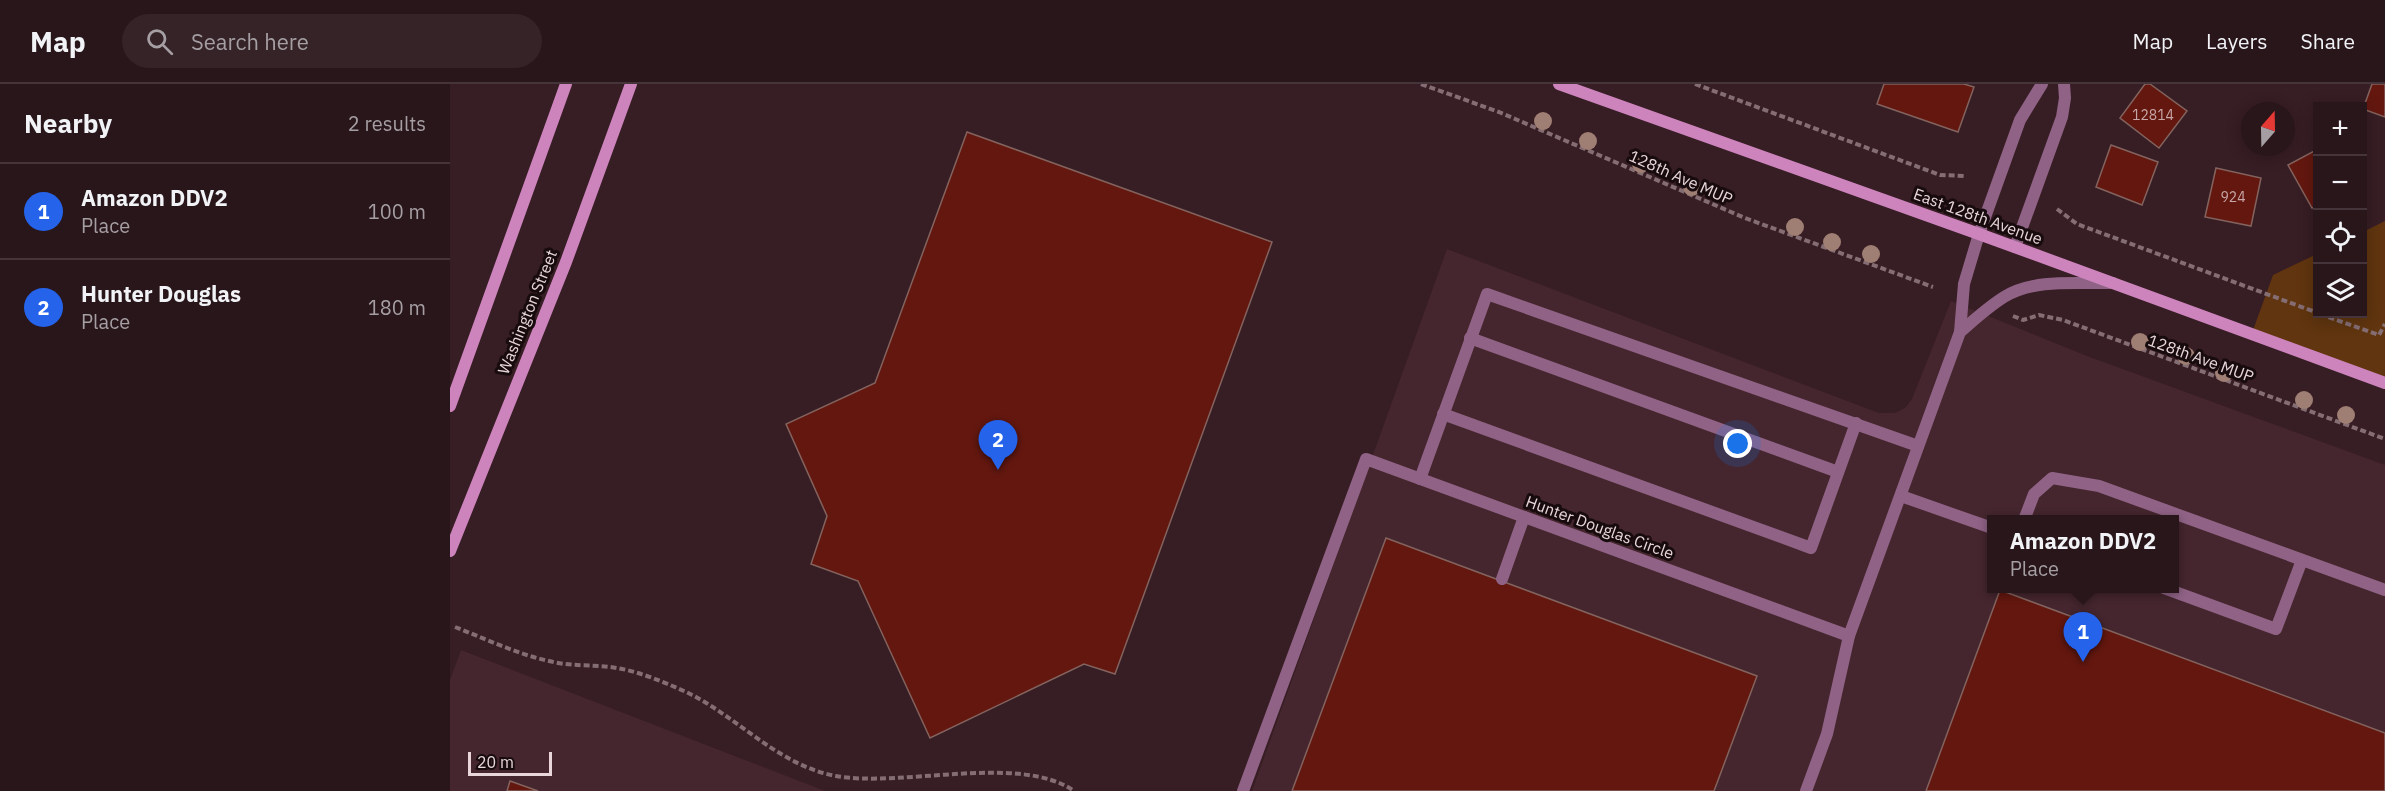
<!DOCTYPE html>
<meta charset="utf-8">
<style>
:root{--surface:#29161b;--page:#352328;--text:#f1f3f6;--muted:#a59fa3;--line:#45353a;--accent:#2563eb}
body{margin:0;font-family:"IBM Plex Sans",sans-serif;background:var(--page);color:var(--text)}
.controls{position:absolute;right:18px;top:18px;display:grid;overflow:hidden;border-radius:0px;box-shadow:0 3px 15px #0003}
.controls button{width:54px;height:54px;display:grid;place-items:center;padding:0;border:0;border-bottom:2px solid var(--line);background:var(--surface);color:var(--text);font:30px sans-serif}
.compass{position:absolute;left:1791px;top:18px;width:54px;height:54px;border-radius:50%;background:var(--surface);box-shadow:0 3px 15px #0003;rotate:20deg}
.scale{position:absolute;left:18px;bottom:15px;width:84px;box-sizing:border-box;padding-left:6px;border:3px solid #e8d6da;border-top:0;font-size:16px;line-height:21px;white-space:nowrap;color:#e8d6da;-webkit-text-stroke:4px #170b0e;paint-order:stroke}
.you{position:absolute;left:1288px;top:360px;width:21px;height:21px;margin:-15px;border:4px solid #fff;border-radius:50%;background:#1a73e8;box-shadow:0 0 0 9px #1a73e833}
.badge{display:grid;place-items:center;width:39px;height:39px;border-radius:50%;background:var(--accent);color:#fff;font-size:20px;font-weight:700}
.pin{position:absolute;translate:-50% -50px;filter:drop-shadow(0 2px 3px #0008)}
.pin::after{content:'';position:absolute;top:32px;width:21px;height:18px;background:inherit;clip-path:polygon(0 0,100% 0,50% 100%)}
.popup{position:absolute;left:1537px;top:431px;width:192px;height:78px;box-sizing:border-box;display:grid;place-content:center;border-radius:0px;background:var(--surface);filter:drop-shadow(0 2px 4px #0005);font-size:20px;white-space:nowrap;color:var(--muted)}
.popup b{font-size:22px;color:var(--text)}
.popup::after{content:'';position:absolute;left:50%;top:100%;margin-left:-12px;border:12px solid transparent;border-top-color:var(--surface)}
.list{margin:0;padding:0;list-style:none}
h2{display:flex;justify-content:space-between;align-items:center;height:78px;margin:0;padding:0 24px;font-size:26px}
h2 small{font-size:20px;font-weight:400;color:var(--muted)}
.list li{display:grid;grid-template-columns:39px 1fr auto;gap:18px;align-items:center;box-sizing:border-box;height:96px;padding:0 24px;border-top:2px solid var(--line)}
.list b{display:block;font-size:22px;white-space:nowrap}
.list p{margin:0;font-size:20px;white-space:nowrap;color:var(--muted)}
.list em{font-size:20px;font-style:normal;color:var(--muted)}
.icon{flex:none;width:33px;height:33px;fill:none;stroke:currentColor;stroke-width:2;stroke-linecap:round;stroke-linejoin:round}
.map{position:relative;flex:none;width:1935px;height:707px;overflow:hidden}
header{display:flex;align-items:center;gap:36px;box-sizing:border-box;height:84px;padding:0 30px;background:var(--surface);border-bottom:2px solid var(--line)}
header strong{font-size:28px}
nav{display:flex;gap:33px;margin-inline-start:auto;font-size:21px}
.search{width:420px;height:54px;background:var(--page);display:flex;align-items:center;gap:15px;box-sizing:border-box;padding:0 21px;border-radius:33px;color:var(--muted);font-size:22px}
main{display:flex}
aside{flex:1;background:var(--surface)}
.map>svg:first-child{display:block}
.built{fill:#45262e;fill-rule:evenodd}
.green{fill:#60350f}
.building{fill:#63170f;stroke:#83635e;stroke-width:1.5}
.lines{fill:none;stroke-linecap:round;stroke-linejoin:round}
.path{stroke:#846d73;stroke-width:4;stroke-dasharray:6 3;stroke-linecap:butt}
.lane{stroke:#906386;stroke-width:12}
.street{stroke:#906386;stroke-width:12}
.secondary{stroke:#cd84bd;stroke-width:12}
.tree{fill:#9f7e73}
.labels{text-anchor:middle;stroke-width:6;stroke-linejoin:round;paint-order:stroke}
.number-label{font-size:14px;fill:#c7a6a7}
.street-label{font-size:16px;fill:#e8d6da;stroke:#170b0e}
</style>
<header>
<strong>Map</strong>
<div class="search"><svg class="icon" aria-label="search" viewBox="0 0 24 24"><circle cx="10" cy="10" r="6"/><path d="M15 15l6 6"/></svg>Search here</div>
<nav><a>Map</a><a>Layers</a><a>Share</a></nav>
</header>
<main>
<aside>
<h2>Nearby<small>2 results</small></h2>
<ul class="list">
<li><span class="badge">1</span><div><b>Amazon DDV2</b><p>Place</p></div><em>100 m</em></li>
<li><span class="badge">2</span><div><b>Hunter Douglas</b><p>Place</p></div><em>180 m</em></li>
</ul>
</aside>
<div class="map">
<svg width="1935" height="707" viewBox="0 0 1935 707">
<rect width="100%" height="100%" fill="#371d24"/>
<g class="built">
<path d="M997 165 1429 329H1445L1455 324 1462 315 1501 217 1637 272 1935 381V707H802ZM1542 436H1724V504H1542Z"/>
<path d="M11 566 375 707H0V596Z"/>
</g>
<path class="green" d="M1935 137V299L1802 249 1823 191 1867 170 1868 230H1912L1913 148Z"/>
<g class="building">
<path d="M1434 0H1514L1524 3 1508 48 1427 20Z"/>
<path d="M1695 0H1700L1737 27 1709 64 1670 34Z"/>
<path d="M1922 0H1935V33L1913 25Z"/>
<path d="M517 48 822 158 665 590 634 580 480 654 408 497 361 480 377 432 336 340 425 299Z"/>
<path d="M1661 61 1708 78 1692 121 1646 103Z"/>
<path d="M1868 65V121L1862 124 1838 81Z"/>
<path d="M1766 84 1811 94 1801 142 1755 133Z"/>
<path d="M936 454 1307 592 1264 707H842Z"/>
<path d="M1550 506 1935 649V707H1476Z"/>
<path d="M60 697 88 707H57Z"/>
</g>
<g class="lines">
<g class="path">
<path d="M971 0 1049 28 1295 134 1483 203"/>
<path d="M1245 0 1490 91 1515 92"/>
<path d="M1607 125 1627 140 1868 229"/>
<path d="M1870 230 1929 251 1935 240"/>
<path d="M1563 232 1573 236 1589 231 1613 236 1935 355"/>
<path d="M5 543C36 555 67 570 99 577 121 583 145 580 167 584 190 588 214 598 236 608 287 632 327 681 386 692 452 704 570 669 624 707"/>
</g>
<g class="lane">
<path d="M1020 254 1388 388"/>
<path d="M993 330 1361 464 1406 339"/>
<path d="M970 395 1037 210 1468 362"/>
<path d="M1451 412 1542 444"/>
<path d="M1574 436 1584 410 1602 394 1649 402 1935 506"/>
<path d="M1052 495 1074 433"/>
<path d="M1714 504 1826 545 1852 476"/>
<path d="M1356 707 1377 650 1399 552"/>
</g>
<g class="street">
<path d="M1565 163 1612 33 1615 14 1614 0"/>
<path d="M1510 248C1524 236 1538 223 1554 213 1585 194 1628 200 1663 199"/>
<path d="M793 707 916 375 1399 552 1510 248 1514 200 1529 150 1570 36 1592 0"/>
</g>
<g class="secondary">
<path d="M1109 0 1529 150 1935 299"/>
<path d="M0 322 116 0"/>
<path d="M0 467 116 178 181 0"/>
</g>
</g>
<g class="tree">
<circle cx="1093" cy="37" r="9"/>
<circle cx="1138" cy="57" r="9"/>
<circle cx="1191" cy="80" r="9"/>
<circle cx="1242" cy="103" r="9"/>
<circle cx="1345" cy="143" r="9"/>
<circle cx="1382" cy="158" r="9"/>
<circle cx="1421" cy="170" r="9"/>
<circle cx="1690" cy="258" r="9"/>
<circle cx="1736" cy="272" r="9"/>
<circle cx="1774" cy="289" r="9"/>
<circle cx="1854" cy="316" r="9"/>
<circle cx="1896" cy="331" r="9"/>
</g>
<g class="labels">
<g class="number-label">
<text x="1703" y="36">12814</text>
<text x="1783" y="118">924</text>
</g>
<g class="street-label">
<text transform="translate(1231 93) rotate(24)" y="6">128th Ave MUP</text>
<text transform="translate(1528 132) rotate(20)" y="6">East 128th Avenue</text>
<text transform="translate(77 228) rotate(-68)" y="6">Washington Street</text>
<text transform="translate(1751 274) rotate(20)" y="6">128th Ave MUP</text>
<text transform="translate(1150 443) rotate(20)" y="6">Hunter Douglas Circle</text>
</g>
</g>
</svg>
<div class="controls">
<button>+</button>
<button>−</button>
<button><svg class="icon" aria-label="locate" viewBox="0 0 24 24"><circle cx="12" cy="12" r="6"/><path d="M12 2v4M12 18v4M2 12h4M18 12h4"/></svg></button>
<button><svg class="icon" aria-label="layers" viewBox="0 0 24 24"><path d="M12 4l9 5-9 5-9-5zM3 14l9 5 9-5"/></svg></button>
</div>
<svg class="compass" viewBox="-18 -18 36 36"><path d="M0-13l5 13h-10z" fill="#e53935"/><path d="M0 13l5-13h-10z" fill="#a59fa3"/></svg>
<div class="scale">20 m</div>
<div class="you"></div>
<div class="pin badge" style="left:1633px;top:578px">1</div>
<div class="popup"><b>Amazon DDV2</b>Place</div>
<div class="pin badge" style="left:548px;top:386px">2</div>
</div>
</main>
